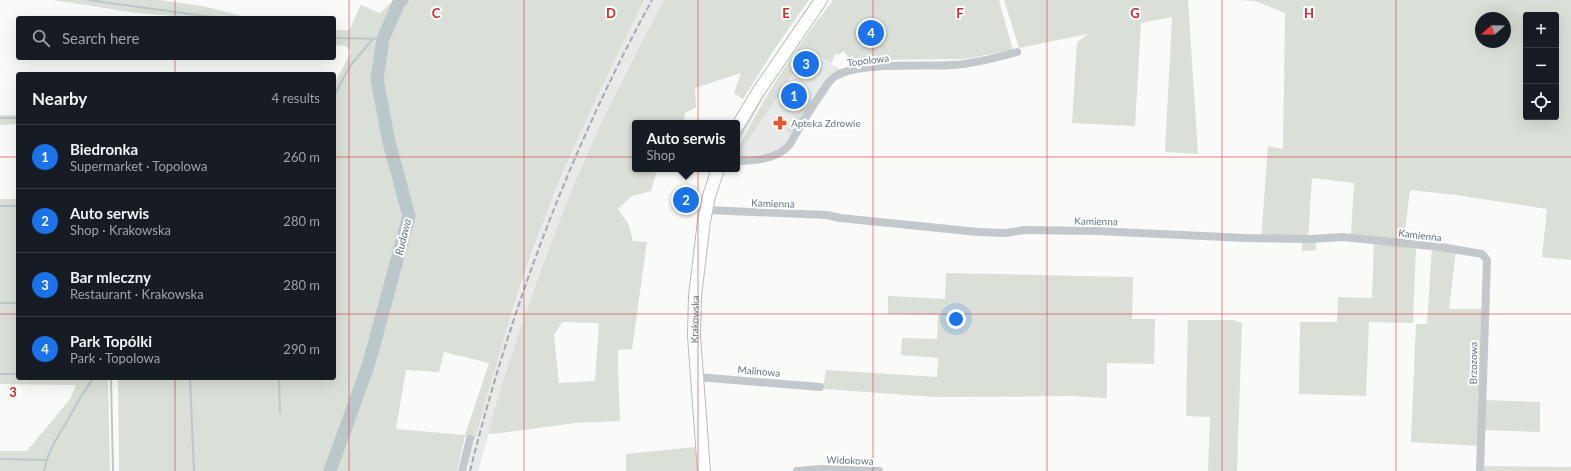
<!DOCTYPE html>
<meta charset="utf-8">
<style>
:root{--surface:#171b24;--page:#20242c;--text:#f1f3f6;--muted:#9ea1a6;--line:#363941;--accent:#1a73e8}
body{margin:0;font-family:Lato,sans-serif;background:var(--page);color:var(--text)}
.controls{position:absolute;right:12px;top:12px;display:grid;overflow:hidden;border-radius:4px;box-shadow:0 4px 16px #0002}
.controls button{width:36px;height:36px;display:grid;place-items:center;padding:0;border:0;border-bottom:1px solid var(--line);background:var(--surface);color:var(--text);font:20px sans-serif}
.compass{position:absolute;left:1475px;top:12px;width:36px;height:36px;border-radius:50%;background:var(--surface);box-shadow:0 4px 16px #0002;rotate:250deg}
.you{position:absolute;left:956px;top:319px;width:14px;height:14px;margin:-10px;border:3px solid #fff;border-radius:50%;background:#1a73e8;box-shadow:0 0 0 6px #1a73e833}
.badge{display:grid;place-items:center;width:26px;height:26px;border-radius:50%;background:var(--accent);color:#fff;font-size:13px;font-weight:700}
.pin{position:absolute;translate:-50% -50%;border:2px solid #fff;box-shadow:0 1px 4px #0006}
.popup{position:absolute;left:632px;top:120px;width:108px;height:52px;box-sizing:border-box;display:grid;place-content:center;border-radius:4px;background:var(--surface);filter:drop-shadow(0 1px 3px #0005);font-size:13px;white-space:nowrap;color:var(--muted)}
.popup b{font-size:15px;color:var(--text)}
.popup::after{content:'';position:absolute;left:50%;top:100%;margin-left:-8px;border:8px solid transparent;border-top-color:var(--surface)}
.list{margin:0;padding:0;list-style:none}
h2{display:flex;justify-content:space-between;align-items:center;height:52px;margin:0;padding:0 16px;font-size:17px}
h2 small{font-size:13px;font-weight:400;color:var(--muted)}
.list li{display:grid;grid-template-columns:26px 1fr auto;gap:12px;align-items:center;box-sizing:border-box;height:64px;padding:0 16px;border-top:1px solid var(--line)}
.list b{display:block;font-size:15px;white-space:nowrap}
.list p{margin:0;font-size:13px;white-space:nowrap;color:var(--muted)}
.list em{font-size:13px;font-style:normal;color:var(--muted)}
.icon{flex:none;width:22px;height:22px;fill:none;stroke:currentColor;stroke-width:2;stroke-linecap:round;stroke-linejoin:round}
.map{position:relative;flex:none;width:1571px;height:471px;overflow:hidden}
.search{position:absolute;background:var(--surface);box-shadow:0 4px 16px #0002;left:16px;top:16px;width:320px;height:44px;display:flex;align-items:center;gap:10px;box-sizing:border-box;padding:0 14px;border-radius:4px;color:var(--muted);font-size:15px}
.panel{position:absolute;background:var(--surface);box-shadow:0 4px 16px #0002;left:16px;top:72px;width:320px;height:308px;border-radius:4px}
.map>svg:first-child{display:block}
.built{fill:#e8e9e9}
.green{fill:#dadfd7;fill-rule:evenodd}
.lines{fill:none;stroke-linecap:round;stroke-linejoin:round}
.stream{stroke:#bbc7cb;stroke-width:2}
.river{stroke:#bbc7cb;stroke-width:13}
.primary-casing{stroke:#b5babe;stroke-width:14}
.street{stroke:#c3c8cc;stroke-width:8}
.primary{stroke:#fff;stroke-width:12}
.rail{stroke:#a2aab0;stroke-width:2;stroke-dasharray:6 3;stroke-linecap:butt}
.grid{fill:none;stroke:#d62828;stroke-width:1;stroke-opacity:0.55}
.labels{text-anchor:middle;stroke-width:4;stroke-linejoin:round;paint-order:stroke}
.street-label{font-size:10px;fill:#657683;stroke:#fff}
.poi-label{font-size:10px;fill:#657683;stroke:#fff;text-anchor:start}
.water-label{font-size:11px;font-style:italic;fill:#60757c;stroke:#fff}
.grid-label{font-size:13px;text-anchor:middle;font-weight:bold;fill:#d62828;stroke:#fff;stroke-width:4;stroke-linejoin:round;paint-order:stroke}
</style>
<div class="map">
<svg width="1571" height="471" viewBox="0 0 1571 471">
<rect width="100%" height="100%" fill="#fafaf8"/>
<g class="built">
<path d="M644 0H664L623 76 587 153 561 215 533 291 512 353 478 471H467L481 416 500 348 543 223 578 138 610 67Z"/>
<path d="M805 47 843 71 829 78 811 100 787 144 776 151 765 154 747 158H738L739 156 737 154V151L745 134Z"/>
</g>
<g class="green">
<path d="M53 0H159L203 6 249 18H200L137 13Z"/>
<path d="M394 0H644C608 73 572 146 543 223 516 293 495 366 475 439L465 436 457 471H119L118 378H334V84L351 52 346 46 334 45V30H349L361 5 380 13ZM444 352 489 363 465 435 396 429 406 370 439 372Z"/>
<path d="M664 0H809L774 50 743 99 734 93 741 73 695 88 696 107 685 113 684 123H635V169H654L656 174 651 191 632 196 618 209 629 225 633 241 647 242 632 349 618 350V368L620 421 575 423 493 434 488 433C504 374 524 316 545 259 558 223 572 187 588 152 611 100 637 50 664 0ZM562 322 599 323 595 381 559 383 554 335Z"/>
<path d="M833 0H999L1013 50 965 59 878 60 856 64 843 51 839 55 836 53 831 63 810 50 795 74 793 73 765 116H764L742 150 743 152 749 157H738L737 151C763 97 797 47 833 0Z"/>
<path d="M1004 0H1188L1198 154 1165 152 1172 17 1141 23 1135 126 1072 123 1077 42 1088 34 1019 48Z"/>
<path d="M1239 0H1571V260L1542 257 1547 209 1457 195 1410 190 1404 240 1351 234 1354 183 1312 178 1308 240H1316V250L1302 251V241L1261 240 1268 146 1283 149 1285 13 1255 1ZM1526 15H1556V117H1526ZM1481 18H1505V42H1481Z"/>
<path d="M827 3 768 89 737 146V139L756 106 813 20Z"/>
<path d="M808 98 811 100 793 135 786 130Z"/>
<path d="M0 115H18V124L0 125Z"/>
<path d="M0 199H18V378H108L110 471H0V451H27L70 399 76 385 0 384Z"/>
<path d="M1374 242 1416 247 1413 323 1369 322 1366 396 1299 394 1300 322H1337L1338 297 1372 298Z"/>
<path d="M1432 248 1456 251 1449 309H1482L1480 446 1411 442 1416 324H1427Z"/>
<path d="M946 273 1133 277 1132 319H1155L1154 364 1107 363V398L1072 396 937 397 823 389 826 370 937 377 938 358 901 355 902 338 937 339 938 315 888 314V296L945 299Z"/>
<path d="M1188 320H1233L1242 323 1237 471H1208L1210 417 1186 416Z"/>
<path d="M1485 400 1540 402V432L1484 430Z"/>
<path d="M696 447 698 471H626V454Z"/>
<path d="M1484 466 1571 467V471H1483Z"/>
</g>
<g class="lines">
<g class="stream">
<path d="M88 0 219 18"/>
<path d="M334 38 383 39"/>
<path d="M334 96 350 66 372 40"/>
<path d="M0 118H18"/>
<path d="M0 206H18"/>
<path d="M0 303H18"/>
<path d="M0 374H18"/>
<path d="M111 378 113 471"/>
<path d="M190 378 194 471"/>
<path d="M279 378 280 413"/>
<path d="M0 459 46 460"/>
<path d="M44 471C47 453 57 438 66 423 75 407 82 392 94 378"/>
</g>
<path class="river" d="M330 471 369 363 409 216 389 142 377 79 383 39 399 2 402 0"/>
<g class="primary-casing">
<g id="primary">
<path d="M737 127 758 92 821 0"/>
<path id="s1" d="M704 471 694 336 695 296 704 221 709 196 718 169"/>
</g>
</g>
<g class="street">
<path d="M737 161C754 161 779 159 790 144 800 127 809 111 820 95 824 90 827 83 833 78 853 61 925 67 952 65 974 64 996 58 1017 52"/>
<path d="M706 210 827 215 840 218 978 232 1006 233 1024 230 1096 231 1246 238 1310 239 1343 237 1441 247 1482 254 1487 260 1480 471"/>
<path d="M697 377 820 387"/>
<path d="M462 471 470 439"/>
<path d="M797 471 821 469 879 471"/>
</g>
<use href="#primary" class="primary"/>
<path class="rail" d="M470 471C511 307 571 148 652 0"/>
</g>
<path class="grid" d="M175 0V18M349 0V471M524 0V471M698 0V471M873 0V471M1047 0V471M1222 0V471M1396 0V471M175 58V74M0 157H18M334 157H1571M0 314H18M334 314H1571M175 378V471"/>
<defs>
<g id="pharmacy-bare" transform="scale(1.08)"><path d="M-2-6h4v4h4v4h-4v4h-4v-4h-4v-4h4Z" fill="#e4572e" stroke="#fff" stroke-width="2.5" paint-order="stroke"/></g>
</defs>
<g fill-rule="evenodd">
<use href="#pharmacy-bare" x="780" y="123"/>
</g>
<g class="labels">
<g class="street-label">
<text transform="translate(868 60) rotate(-7)" y="4">Topolowa</text>
<text transform="translate(773 203) rotate(2)" y="4">Kamienna</text>
<text transform="translate(1096 221) rotate(1)" y="4">Kamienna</text>
<text transform="translate(1420 235) rotate(7)" y="4">Kamienna</text>
<text dy="4" stroke="none"><textPath href="#s1" startOffset="152">Krakowska</textPath></text>
<text transform="translate(1473 363) rotate(-89)" y="4">Brzozowa</text>
<text transform="translate(759 371) rotate(5)" y="4">Malinowa</text>
<text transform="translate(850 460) rotate(2)" y="4">Widokowa</text>
</g>
<g class="poi-label">
<text x="791" y="127">Apteka Zdrowie</text>
</g>
<g class="water-label">
<text transform="translate(403 237) rotate(-76)" y="4">Rudawa</text>
</g>
</g>
<g class="grid-label">
<text x="436" y="18">C</text>
<text x="611" y="18">D</text>
<text x="786" y="18">E</text>
<text x="960" y="18">F</text>
<text x="1135" y="18">G</text>
<text x="1309" y="18">H</text>
<text x="13" y="397">3</text>
</g>
</svg>
<div class="controls">
<button>+</button>
<button>−</button>
<button><svg class="icon" aria-label="locate" viewBox="0 0 24 24"><circle cx="12" cy="12" r="6"/><path d="M12 2v4M12 18v4M2 12h4M18 12h4"/></svg></button>
</div>
<svg class="compass" viewBox="-18 -18 36 36"><path d="M0-13l5 13h-10z" fill="#e53935"/><path d="M0 13l5-13h-10z" fill="#9ea1a6"/></svg>
<div class="you"></div>
<div class="pin badge" style="left:794px;top:96px">1</div>
<div class="pin badge" style="left:686px;top:200px">2</div>
<div class="popup"><b>Auto serwis</b>Shop</div>
<div class="pin badge" style="left:806px;top:64px">3</div>
<div class="pin badge" style="left:871px;top:33px">4</div>
<div class="search"><svg class="icon" aria-label="search" viewBox="0 0 24 24"><circle cx="10" cy="10" r="6"/><path d="M15 15l6 6"/></svg>Search here</div>
<section class="panel">
<h2>Nearby<small>4 results</small></h2>
<ul class="list">
<li><span class="badge">1</span><div><b>Biedronka</b><p>Supermarket · Topolowa</p></div><em>260 m</em></li>
<li><span class="badge">2</span><div><b>Auto serwis</b><p>Shop · Krakowska</p></div><em>280 m</em></li>
<li><span class="badge">3</span><div><b>Bar mleczny</b><p>Restaurant · Krakowska</p></div><em>280 m</em></li>
<li><span class="badge">4</span><div><b>Park Topólki</b><p>Park · Topolowa</p></div><em>290 m</em></li>
</ul>
</section>
</div>
